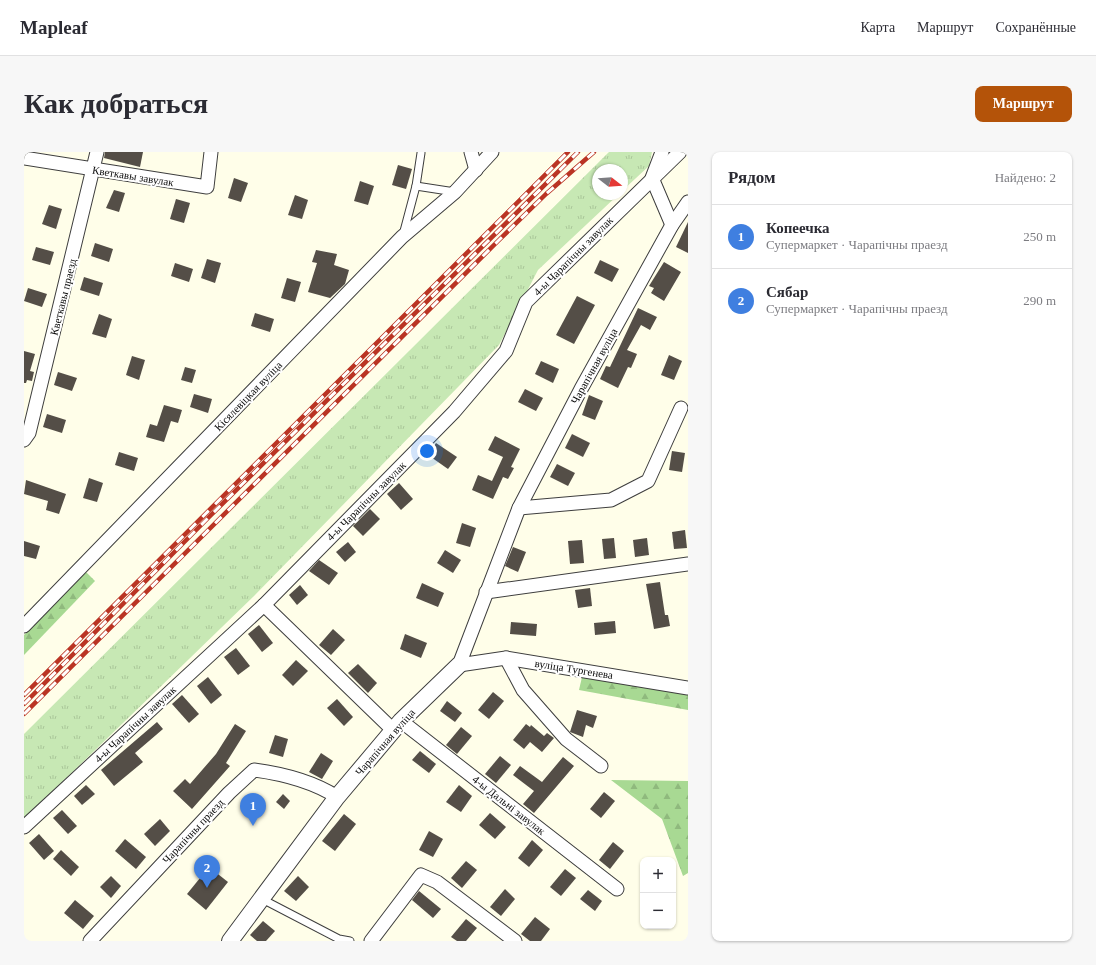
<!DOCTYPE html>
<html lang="ru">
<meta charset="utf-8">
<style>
:root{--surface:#fff;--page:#f7f7f7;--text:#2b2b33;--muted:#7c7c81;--line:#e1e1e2;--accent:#b45309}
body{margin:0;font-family:Georgia,serif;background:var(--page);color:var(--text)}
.controls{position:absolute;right:12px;bottom:12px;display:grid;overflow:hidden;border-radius:8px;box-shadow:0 1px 3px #0004}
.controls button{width:36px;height:36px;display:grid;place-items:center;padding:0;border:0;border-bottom:1px solid var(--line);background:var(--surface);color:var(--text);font:20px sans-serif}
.compass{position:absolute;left:568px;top:12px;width:36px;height:36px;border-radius:50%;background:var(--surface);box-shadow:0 1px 3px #0004;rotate:107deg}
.you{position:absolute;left:403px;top:299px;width:14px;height:14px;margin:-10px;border:3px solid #fff;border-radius:50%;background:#1a73e8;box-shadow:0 0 0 6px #1a73e833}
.badge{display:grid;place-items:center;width:26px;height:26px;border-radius:50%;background:var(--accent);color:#fff;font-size:13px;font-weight:700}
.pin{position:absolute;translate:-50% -33px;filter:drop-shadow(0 1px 2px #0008)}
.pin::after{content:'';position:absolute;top:21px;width:14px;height:12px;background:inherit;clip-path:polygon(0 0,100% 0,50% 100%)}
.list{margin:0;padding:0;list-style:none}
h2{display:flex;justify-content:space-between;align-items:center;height:52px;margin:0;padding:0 16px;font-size:17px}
h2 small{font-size:13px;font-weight:400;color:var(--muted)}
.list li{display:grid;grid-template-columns:26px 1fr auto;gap:12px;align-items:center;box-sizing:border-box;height:64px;padding:0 16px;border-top:1px solid var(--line)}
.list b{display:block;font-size:15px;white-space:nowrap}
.list p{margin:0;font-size:13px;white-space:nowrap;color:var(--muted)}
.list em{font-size:13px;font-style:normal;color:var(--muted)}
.map{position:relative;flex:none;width:664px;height:789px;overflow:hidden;border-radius:8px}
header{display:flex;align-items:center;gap:24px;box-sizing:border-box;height:56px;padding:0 20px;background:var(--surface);border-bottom:1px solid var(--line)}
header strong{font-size:19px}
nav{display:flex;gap:22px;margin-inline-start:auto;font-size:14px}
.intro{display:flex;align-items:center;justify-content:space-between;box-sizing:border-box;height:96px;padding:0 24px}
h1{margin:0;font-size:28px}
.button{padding:10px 18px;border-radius:8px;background:var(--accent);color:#fff;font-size:14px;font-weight:700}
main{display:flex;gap:24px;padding:0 24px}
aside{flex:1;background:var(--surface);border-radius:8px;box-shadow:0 1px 3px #0004}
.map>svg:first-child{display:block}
.grass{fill:url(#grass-tufts)}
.forest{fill:url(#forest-firs)}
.building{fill:#544e47}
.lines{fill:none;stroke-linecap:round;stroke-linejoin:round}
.service-casing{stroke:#3e3e3e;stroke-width:9}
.minor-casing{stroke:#3e3e3e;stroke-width:15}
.tertiary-casing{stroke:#3e3e3e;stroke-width:18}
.service{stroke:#fff;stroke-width:7}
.minor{stroke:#fff;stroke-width:13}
.tertiary{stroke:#fff;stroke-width:16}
.rail-casing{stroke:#ba3424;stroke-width:4.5}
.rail{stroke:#fff;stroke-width:3;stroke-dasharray:9;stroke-linecap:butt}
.labels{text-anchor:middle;stroke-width:4;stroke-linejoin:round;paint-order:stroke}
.street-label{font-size:11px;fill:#0b0b0b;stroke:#fff}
</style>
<header>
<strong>Mapleaf</strong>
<nav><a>Карта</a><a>Маршрут</a><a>Сохранённые</a></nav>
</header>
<div class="intro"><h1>Как добраться</h1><a class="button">Маршрут</a></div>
<main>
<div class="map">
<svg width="664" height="789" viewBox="0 0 664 789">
<defs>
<pattern id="grass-tufts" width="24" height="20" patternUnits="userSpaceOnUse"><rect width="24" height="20" fill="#c7e8b4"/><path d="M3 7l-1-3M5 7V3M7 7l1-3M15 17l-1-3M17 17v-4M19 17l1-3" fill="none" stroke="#aac699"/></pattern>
<pattern id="forest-firs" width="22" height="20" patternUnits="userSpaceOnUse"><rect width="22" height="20" fill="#a8d993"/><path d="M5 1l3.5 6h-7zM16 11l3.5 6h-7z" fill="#8fb97d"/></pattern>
</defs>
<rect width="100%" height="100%" fill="#fffee9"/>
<path class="grass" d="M585 0H628L625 14 598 39V18H574V42H595L514 118 475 193 230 444 0 667V582Z"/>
<g class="forest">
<path d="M61 419 71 429 0 503V483Z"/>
<path d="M558 525 664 543V558L555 538Z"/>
<path d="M587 628 664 629V721L659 724 638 667Z"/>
</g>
<g class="building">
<path d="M81 0H119L116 15 80 6Z"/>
<path d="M374 13 388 17 382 37 368 33Z"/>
<path d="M210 26 224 31 217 50 204 46Z"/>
<path d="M336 29 350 34 344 53 330 49Z"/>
<path d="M90 38 101 41 95 60 82 56Z"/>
<path d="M271 43 284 48 278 67 264 63Z"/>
<path d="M152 47 166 51 160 71 146 67Z"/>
<path d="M25 53 38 57 32 77 18 72Z"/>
<path d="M664 70V101L652 95Z"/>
<path d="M71 91 89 97 85 110 67 104Z"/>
<path d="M12 95 30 100 26 113 8 108Z"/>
<path d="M292 98 313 102 310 113 325 118 321 132 306 146 284 140 293 111 288 110Z"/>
<path d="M183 107 197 111 191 131 177 126Z"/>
<path d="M576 108 595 117 588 130 570 121Z"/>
<path d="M640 110 657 120 640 149 627 141 630 136 625 134Z"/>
<path d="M151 111 169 117 165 130 147 124Z"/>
<path d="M60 125 79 131 75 144 56 138Z"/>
<path d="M263 126 277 130 271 150 257 146Z"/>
<path d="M4 136 23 142 18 155 0 149Z"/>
<path d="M553 144 571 153 550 192 532 183Z"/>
<path d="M614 156 633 165 626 178 617 173 603 198 613 202 607 216 604 215 594 236 576 227 582 214 586 215Z"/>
<path d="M231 161 250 167 246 180 227 174Z"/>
<path d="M75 162 88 167 82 186 68 182Z"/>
<path d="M0 199 11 202 6 219 10 220 8 229 3 228 2 231H0Z"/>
<path d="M645 203 658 209 650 228 637 223Z"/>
<path d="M108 204 121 208 115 228 102 223Z"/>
<path d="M517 209 535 217 529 231 511 222Z"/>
<path d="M161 215 172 218 168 231 157 228Z"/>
<path d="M34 220 53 226 48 239 30 233Z"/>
<path d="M501 237 519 246 512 259 494 250Z"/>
<path d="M170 242 188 247 184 261 166 255Z"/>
<path d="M565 243 579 249 571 268 558 263Z"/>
<path d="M140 253 158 258 154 271 147 269 140 290 122 285 126 272 133 274Z"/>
<path d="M23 262 42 268 38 281 19 275Z"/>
<path d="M548 282 566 291 559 305 541 296Z"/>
<path d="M471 284 496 297 487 315 490 316 484 327 479 325 469 347 448 338 454 323 468 329 479 305 464 298Z"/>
<path d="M412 291 433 305 424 317 404 303Z"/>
<path d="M648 299 661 301 658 320 645 318Z"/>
<path d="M95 300 114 306 110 319 91 313Z"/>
<path d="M533 312 551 321 544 334 526 325Z"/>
<path d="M65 326 79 331 73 350 59 346Z"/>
<path d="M2 328 42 342 35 362 22 358 24 349 0 342Z"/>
<path d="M375 331 389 347 377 358 363 342Z"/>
<path d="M346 357 356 367 339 384 329 374Z"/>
<path d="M438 371 452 376 446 395 432 391Z"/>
<path d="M661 378 663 396 650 397 648 380Z"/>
<path d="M590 386 592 406 580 407 578 387Z"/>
<path d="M623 386 625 403 611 405 609 388Z"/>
<path d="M558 388 560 411 546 412 544 389Z"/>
<path d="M0 389 16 394 12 407 0 404Z"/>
<path d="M324 390 332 400 321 410 312 400Z"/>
<path d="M489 395 502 400 494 420 481 414Z"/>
<path d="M421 398 437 408 429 421 413 411Z"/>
<path d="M295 408 314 421 305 433 285 419Z"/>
<path d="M636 430 641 463H644L646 474 630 477 622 432Z"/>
<path d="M398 431 420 441 414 455 392 446Z"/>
<path d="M276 433 284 443 273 453 265 443Z"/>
<path d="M566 436 568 454 554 456 551 438Z"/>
<path d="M591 469 592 481 571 483 570 471Z"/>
<path d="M487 470 513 472 512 484 486 482Z"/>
<path d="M235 473 249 491 238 500 224 482Z"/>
<path d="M309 477 321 488 307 503 295 493Z"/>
<path d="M381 482 403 491 397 506 376 497Z"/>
<path d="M212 496 226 514 214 523 200 505Z"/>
<path d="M272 508 284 519 269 534 258 523Z"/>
<path d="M334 512 353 531 344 541 324 521Z"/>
<path d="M184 525 198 543 187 552 173 534Z"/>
<path d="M469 540 480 549 465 567 454 558Z"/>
<path d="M158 543 175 562 165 571 148 552Z"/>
<path d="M313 547 329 565 320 574 303 556Z"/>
<path d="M423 549 438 561 431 570 416 559Z"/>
<path d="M553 558 573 564 569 576 562 573 559 585 546 580Z"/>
<path d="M133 570 139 577 111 601 119 610 90 634 77 618Z"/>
<path d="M211 572 222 579 202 611 206 614 168 657 149 639 161 627 166 632 192 602Z"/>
<path d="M502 572 506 575 507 573 520 584 523 581 530 586 518 600 506 590 500 597 489 588Z"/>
<path d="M437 575 448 584 433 602 422 593Z"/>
<path d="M251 583 264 587 259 605 245 601Z"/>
<path d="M396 599 412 612 405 621 388 608Z"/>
<path d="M297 601 309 609 298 627 285 620Z"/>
<path d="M476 604 487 613 472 631 461 622Z"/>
<path d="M539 605 550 614 510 661 499 652 510 639 489 623 496 614 518 630Z"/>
<path d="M62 633 71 642 58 653 50 644Z"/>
<path d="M435 633 448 644 437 660 422 650Z"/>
<path d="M580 640 591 649 577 666 566 657Z"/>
<path d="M259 642 266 649 260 657 252 650Z"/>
<path d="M38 658 53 674 44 682 29 666Z"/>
<path d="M466 661 482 675 471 687 455 673Z"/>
<path d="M320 662 332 672 311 699 298 689Z"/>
<path d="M136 667 146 679 131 694 120 682Z"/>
<path d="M405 679 419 687 409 705 395 698Z"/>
<path d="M15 682 30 699 20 708 5 691Z"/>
<path d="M101 687 122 705 112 717 91 699Z"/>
<path d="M508 688 519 698 505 715 494 706Z"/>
<path d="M589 690 600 699 586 717 575 708Z"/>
<path d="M37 698 55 715 47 724 29 707Z"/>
<path d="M442 709 453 718 438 736 427 726Z"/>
<path d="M185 715 204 730 182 758 163 742Z"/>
<path d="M541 717 552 726 537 744 526 735Z"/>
<path d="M87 724 97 734 87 746 76 735Z"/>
<path d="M274 724 285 735 272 749 260 739Z"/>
<path d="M481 737 491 747 477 764 466 755Z"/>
<path d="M564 738 578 749 571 759 556 747Z"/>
<path d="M395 739 417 757 409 766 388 748Z"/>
<path d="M51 748 70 764 59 777 40 761Z"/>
<path d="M511 765 526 777 517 789H506L497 782Z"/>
<path d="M442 767 453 776 442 789H433L427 785Z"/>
<path d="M239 769 251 779 242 789H233L226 783Z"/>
</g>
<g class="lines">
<g class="service-casing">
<g id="service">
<path d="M392 34 431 40"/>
<path d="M379 83 392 34 397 1"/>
<path d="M238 747 315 787 326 789"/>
</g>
</g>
<g class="minor-casing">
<g id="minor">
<path d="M447 0 452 18"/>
<path d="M638 0 628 26 648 73"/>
<path d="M0 6 183 35 187 0"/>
<path d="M664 50 648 73 557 237 495 356 435 513 482 506 664 536"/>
<path d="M0 288 5 281 73 0"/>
<path d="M495 356 587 348 624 329 657 256"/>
<path d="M462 440 664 412"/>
<path d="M240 453 369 578"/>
<path d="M0 474 378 85 431 40 468 0"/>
<path d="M482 506 499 538 542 587 577 614"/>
<path d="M377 569 593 737"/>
<path d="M0 675 240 453 430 260 482 199 502 150 656 0"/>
<path d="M66 789 205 641 230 618C260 622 288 629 313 645"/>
<path d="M347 789 397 723 413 730 491 789"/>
</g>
</g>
<g class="tertiary-casing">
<path id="tertiary" d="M206 789 313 645 377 569 435 513"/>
</g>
<use href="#service" class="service"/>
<use href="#minor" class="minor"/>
<use href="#tertiary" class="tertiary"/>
<g class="rail-casing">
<g id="rail">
<path d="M0 543 544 0"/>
<path d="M0 552 185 365 554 0"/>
<path d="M0 562 474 89 522 42 570 0"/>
</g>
</g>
<use href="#rail" class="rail"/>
</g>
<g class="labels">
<g class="street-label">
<text transform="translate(109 24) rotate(9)" y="4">Кветкавы завулак</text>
<text transform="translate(549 104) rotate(-45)" y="4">4-ы Чарапічны завулак</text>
<text transform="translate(39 145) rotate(-76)" y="4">Кветкавы праезд</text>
<text transform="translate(570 214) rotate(-61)" y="4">Чарапічная вуліца</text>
<text transform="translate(224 244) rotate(-46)" y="4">Кісялевіцкая вуліца</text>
<text transform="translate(342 349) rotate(-45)" y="4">4-ы Чарапічны завулак</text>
<text transform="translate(550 517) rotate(9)" y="4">вуліца Тургенева</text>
<text transform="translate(111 572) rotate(-43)" y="4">4-ы Чарапічны завулак</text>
<text transform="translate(361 590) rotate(-49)" y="4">Чарапічная вуліца</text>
<text transform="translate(485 653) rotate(38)" y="4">4-ы Дальні завулак</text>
<text transform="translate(169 679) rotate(-47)" y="4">Чарапічны праезд</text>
</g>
</g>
</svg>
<div class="controls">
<button>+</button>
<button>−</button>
</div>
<svg class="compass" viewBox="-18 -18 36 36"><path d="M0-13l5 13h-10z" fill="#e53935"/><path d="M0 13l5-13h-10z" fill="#7c7c81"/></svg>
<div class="you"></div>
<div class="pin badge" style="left:229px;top:674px;background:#3f7fe0">1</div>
<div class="pin badge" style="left:183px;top:736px;background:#3f7fe0">2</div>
</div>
<aside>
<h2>Рядом<small>Найдено: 2</small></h2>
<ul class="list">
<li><span class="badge" style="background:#3f7fe0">1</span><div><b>Копеечка</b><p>Супермаркет · Чарапічны праезд</p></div><em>250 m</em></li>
<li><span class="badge" style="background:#3f7fe0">2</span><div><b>Сябар</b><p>Супермаркет · Чарапічны праезд</p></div><em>290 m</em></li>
</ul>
</aside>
</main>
